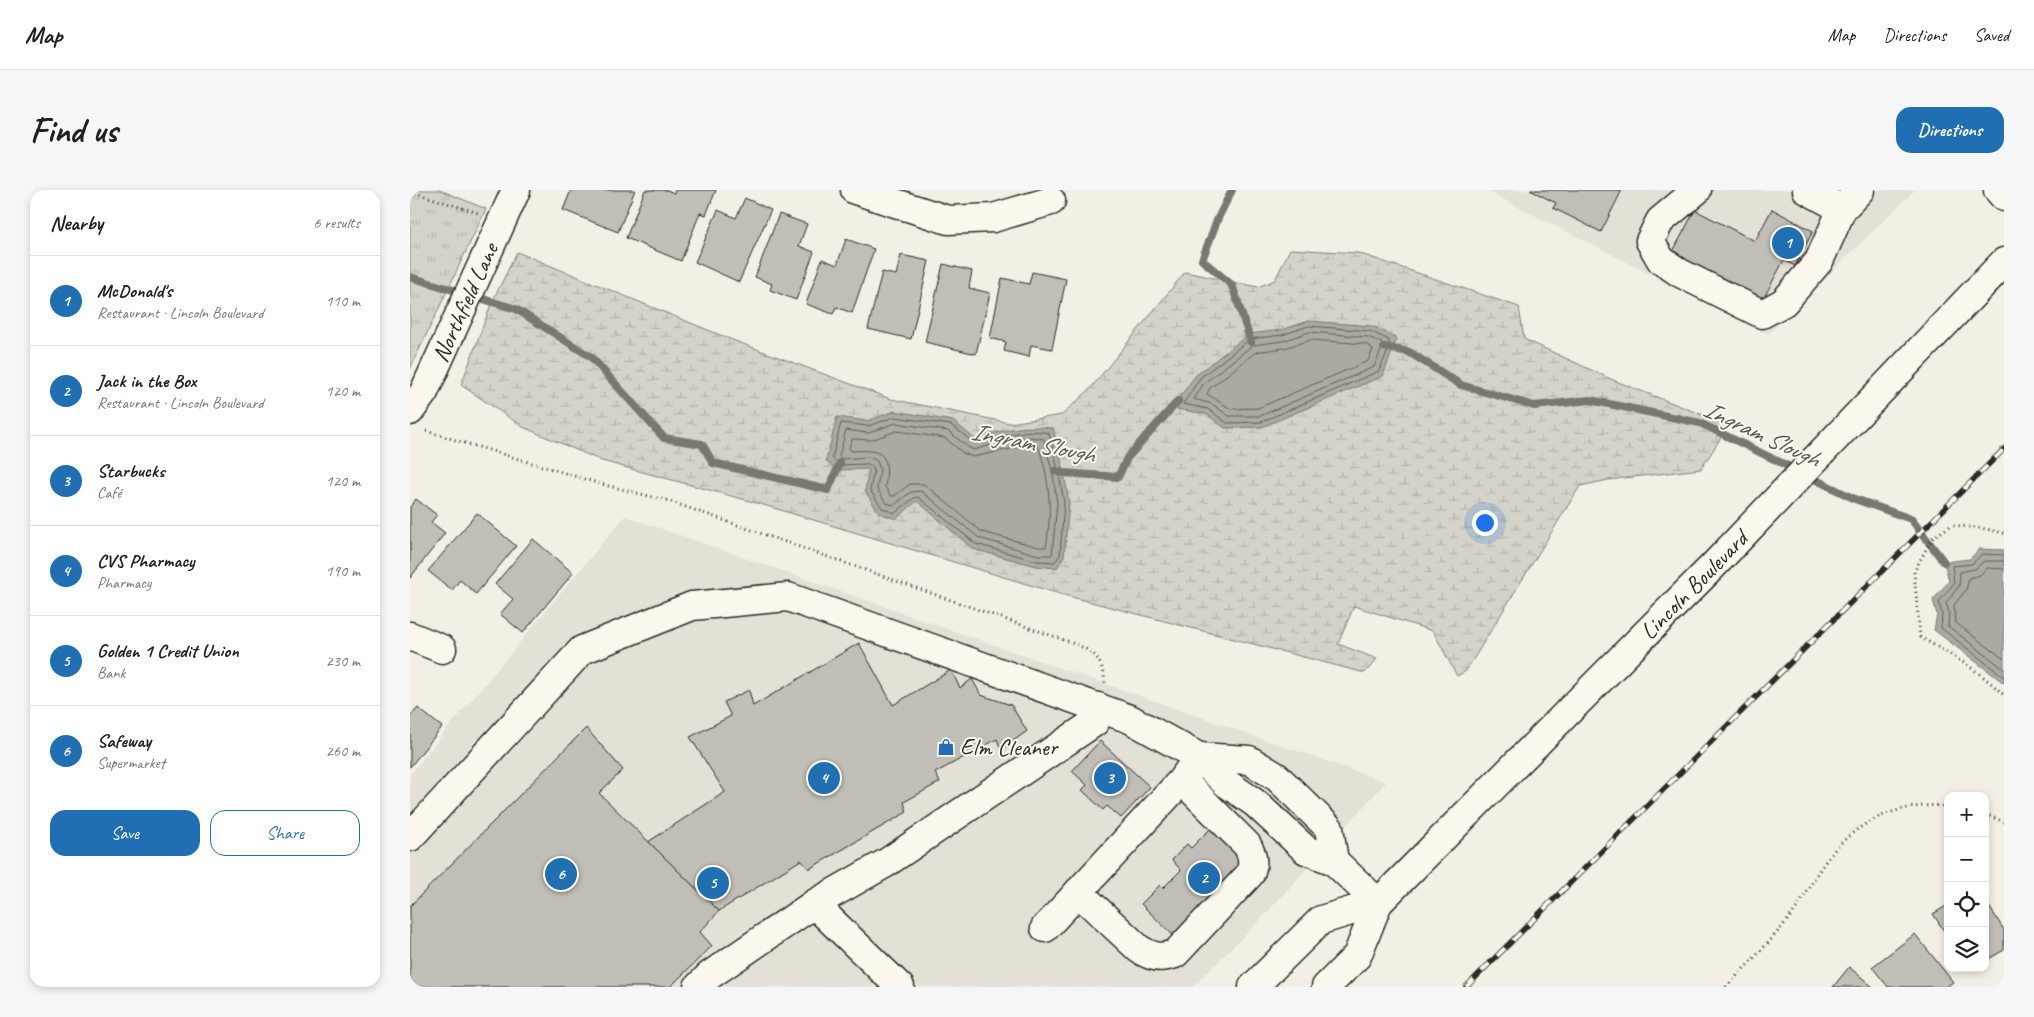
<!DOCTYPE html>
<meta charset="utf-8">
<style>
:root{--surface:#fff;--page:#f6f6f6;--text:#202124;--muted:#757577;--line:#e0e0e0;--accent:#1f6fb2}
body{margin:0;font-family:Caveat,sans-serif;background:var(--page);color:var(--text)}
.controls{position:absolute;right:15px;bottom:15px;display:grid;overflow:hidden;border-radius:10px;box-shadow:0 2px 8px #0003}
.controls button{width:45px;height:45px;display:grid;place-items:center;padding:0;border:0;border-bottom:1px solid var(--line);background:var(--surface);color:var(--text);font:25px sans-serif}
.you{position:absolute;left:1074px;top:332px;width:18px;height:18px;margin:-12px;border:4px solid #fff;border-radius:50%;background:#1a73e8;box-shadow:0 0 0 8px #1a73e833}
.badge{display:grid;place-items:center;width:32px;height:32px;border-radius:50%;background:var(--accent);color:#fff;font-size:16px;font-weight:700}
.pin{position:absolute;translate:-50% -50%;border:2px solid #fff;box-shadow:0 1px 5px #0006}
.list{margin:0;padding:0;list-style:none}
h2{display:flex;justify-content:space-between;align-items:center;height:65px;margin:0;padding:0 20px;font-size:21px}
h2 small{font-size:16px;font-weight:400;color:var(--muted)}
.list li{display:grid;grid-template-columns:32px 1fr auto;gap:15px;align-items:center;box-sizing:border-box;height:90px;padding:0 20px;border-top:1px solid var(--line)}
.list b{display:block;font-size:19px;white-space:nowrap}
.list p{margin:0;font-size:16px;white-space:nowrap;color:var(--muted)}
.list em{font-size:16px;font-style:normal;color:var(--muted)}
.actions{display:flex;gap:10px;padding:15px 20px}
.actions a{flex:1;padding:11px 0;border:1px solid var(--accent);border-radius:15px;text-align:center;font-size:18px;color:var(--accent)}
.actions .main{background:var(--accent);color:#fff}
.icon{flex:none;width:28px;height:28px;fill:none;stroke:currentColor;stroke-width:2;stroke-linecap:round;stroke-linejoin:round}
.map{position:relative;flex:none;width:1594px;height:797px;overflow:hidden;border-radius:15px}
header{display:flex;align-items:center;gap:30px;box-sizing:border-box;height:70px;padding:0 25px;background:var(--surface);border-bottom:1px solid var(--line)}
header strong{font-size:24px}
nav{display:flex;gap:28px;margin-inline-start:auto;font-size:18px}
.intro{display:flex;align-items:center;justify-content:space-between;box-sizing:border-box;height:120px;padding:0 30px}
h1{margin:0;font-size:35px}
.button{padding:12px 22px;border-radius:15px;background:var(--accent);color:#fff;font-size:18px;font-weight:700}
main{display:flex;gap:30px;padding:0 30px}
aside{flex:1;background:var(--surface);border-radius:15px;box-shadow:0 2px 8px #0003}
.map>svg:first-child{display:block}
.built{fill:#e4e0d6}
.grass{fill:url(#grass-tufts);stroke:#807e7a}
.wetland{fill:url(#wetland-marsh);stroke:#807e7a}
.water{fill:#aca9a2;stroke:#787772}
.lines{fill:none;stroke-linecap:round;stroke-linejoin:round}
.shore{stroke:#5f5d5b;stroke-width:1}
.stream{stroke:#787772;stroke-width:8}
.building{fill:#c0beb6;stroke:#2b2b2b}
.minor-casing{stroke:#2b2b2b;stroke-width:31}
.major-casing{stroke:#2b2b2b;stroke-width:31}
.path{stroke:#2b2b2b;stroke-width:3;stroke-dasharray:1 4;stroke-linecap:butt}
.minor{stroke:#fbf7ec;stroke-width:28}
.major{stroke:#fbf7ec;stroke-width:28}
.rail-casing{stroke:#2b2b2b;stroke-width:5.5}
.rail{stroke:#fbf7ec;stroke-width:4;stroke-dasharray:11;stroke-linecap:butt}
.labels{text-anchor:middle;stroke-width:4;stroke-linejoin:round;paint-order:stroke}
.street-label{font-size:24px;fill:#2b2b2b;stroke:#fbf7ec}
.poi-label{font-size:24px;fill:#2b2b2b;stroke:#fbf7ec;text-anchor:start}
.water-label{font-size:25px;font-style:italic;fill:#585755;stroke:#fbf7ec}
</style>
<header>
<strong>Map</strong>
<nav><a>Map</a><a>Directions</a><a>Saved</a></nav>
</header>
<div class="intro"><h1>Find us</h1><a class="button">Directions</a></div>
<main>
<aside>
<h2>Nearby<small>6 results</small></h2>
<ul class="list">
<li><span class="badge">1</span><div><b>McDonald's</b><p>Restaurant · Lincoln Boulevard</p></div><em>110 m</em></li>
<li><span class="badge">2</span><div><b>Jack in the Box</b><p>Restaurant · Lincoln Boulevard</p></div><em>120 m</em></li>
<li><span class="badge">3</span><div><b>Starbucks</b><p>Café</p></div><em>120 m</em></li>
<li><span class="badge">4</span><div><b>CVS Pharmacy</b><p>Pharmacy</p></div><em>190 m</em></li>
<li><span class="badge">5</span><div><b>Golden 1 Credit Union</b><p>Bank</p></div><em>230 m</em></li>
<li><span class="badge">6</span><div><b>Safeway</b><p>Supermarket</p></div><em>260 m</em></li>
</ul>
<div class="actions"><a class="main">Save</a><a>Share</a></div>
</aside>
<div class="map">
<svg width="1594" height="797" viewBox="0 0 1594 797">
<defs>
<pattern id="grass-tufts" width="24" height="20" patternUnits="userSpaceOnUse" patternTransform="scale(1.25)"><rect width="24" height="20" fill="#d5d2c9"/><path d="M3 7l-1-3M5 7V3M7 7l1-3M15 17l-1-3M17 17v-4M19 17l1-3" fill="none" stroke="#b7b4ad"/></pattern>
<pattern id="wetland-marsh" width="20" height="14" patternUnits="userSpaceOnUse" patternTransform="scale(1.25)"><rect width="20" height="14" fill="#d5d2c9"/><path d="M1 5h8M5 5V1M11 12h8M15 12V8" fill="none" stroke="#b7b4ad"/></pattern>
</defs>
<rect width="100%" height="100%" fill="#f3efe4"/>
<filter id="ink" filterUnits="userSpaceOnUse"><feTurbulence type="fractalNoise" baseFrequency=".02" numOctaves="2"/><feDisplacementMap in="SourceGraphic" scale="10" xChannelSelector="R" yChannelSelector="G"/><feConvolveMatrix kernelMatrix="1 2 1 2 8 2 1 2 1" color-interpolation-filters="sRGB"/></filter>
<g filter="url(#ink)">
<g class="built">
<path d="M1075 0H1505L1358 144Z"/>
<path d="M215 326 976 592 850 730 782 797H0V584Z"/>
</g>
<path class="grass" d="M0 0H30L76 19 0 179Z"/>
<path class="wetland" d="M880 59 948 63 1109 117 1114 149 1203 190 1319 235 1291 279 1198 290 1170 296 1056 481 1047 486 1023 441 944 416 928 454 967 469 955 483 650 404 347 313 192 271 113 237 51 195 82 112 107 62 325 151 481 209 600 233 652 225 680 199 775 82 848 97 865 90Z"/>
<g class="water">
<path d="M899 131 962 136 987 148 973 186 852 237 815 238 796 224 761 218 786 185 839 144 871 140Z"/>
<path d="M485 221 543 231 565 249C594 239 613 235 643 238L654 283 659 313 654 366 647 378 626 376 563 359 507 311 486 329 469 323 455 301 459 279 427 280 416 271 427 227 457 231Z"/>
<path d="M1569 359 1594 360V493L1524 440 1527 424 1523 410 1539 391 1534 372 1560 369Z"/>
</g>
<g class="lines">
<g class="shore">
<path d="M899 136 960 141 979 150V158L969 181 851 232 817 233 798 219 773 214 790 188 840 149 872 145Z"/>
<path d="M900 142 958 147 972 153 973 156 964 177 850 226H819L802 214 784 209 794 193 843 155 873 151Z"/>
<path d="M901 150 956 154 963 159 958 171 848 218 821 219 797 204 800 198 846 162 874 158Z"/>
<path d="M485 227 541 235 564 253C591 249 611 237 639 243L649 284 654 313 650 365 645 372 627 371 566 354 508 307 504 308 485 323 472 318 460 300 464 280 462 276 458 274 429 275 422 268 431 233 458 236Z"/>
<path d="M486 233 538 241 558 257 564 260 587 253 619 247 634 249 643 285 647 313 642 365H628L569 348 511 301 501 302 484 315 476 313 467 299 470 280 467 271 459 267 431 269 429 266 436 240 458 243Z"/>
<path d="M487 241 535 248 553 263 563 267 619 255 628 256C640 287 642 325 636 357H629L572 342 514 294H500L484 306H481L475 297C480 264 474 259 441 261L439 258 442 249 461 250Z"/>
<path d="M1594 365 1572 364 1562 374 1542 376 1544 393 1529 412 1532 424 1531 438 1594 487"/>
<path d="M1594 371H1574L1565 379 1550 382 1549 396 1536 413 1539 423 1538 436 1594 479"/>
<path d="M1594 379 1577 378 1570 385 1559 388 1556 400 1544 415 1546 433 1594 469"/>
</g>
<g class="stream">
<path d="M822 0 808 28 792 70 822 95 841 152"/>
<path d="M0 87 106 119 181 167 254 248 292 254 303 273 418 300 430 273"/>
<path d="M974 157 999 162 1051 195 1124 216 1180 210 1290 233 1445 309 1501 329 1534 372"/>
<path d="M645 281 654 283 708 287 717 268 768 211"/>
</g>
</g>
<g class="building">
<path d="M161 0H225L208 42 153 20Z"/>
<path d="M235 0H257L264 3 265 0H306L296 25 290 23 271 71 216 48Z"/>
<path d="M1120 0H1212L1191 42 1143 18 1146 13Z"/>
<path d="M335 8 361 20 329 92 285 72 308 20 326 28Z"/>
<path d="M1362 19 1403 41 1385 76 1374 70 1350 115 1260 67 1285 20 1345 51Z"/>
<path d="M369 24 397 34 389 56 404 62 386 110 360 100 362 94 345 87Z"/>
<path d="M436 49 464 59 442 123 426 117 423 124 396 114 412 69 427 75Z"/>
<path d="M491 65 519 71 501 149 458 139 472 82 486 85Z"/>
<path d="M533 74 562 81 559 98 580 103 566 164 515 152Z"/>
<path d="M622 82 656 89 642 159 621 155 619 167 594 161 596 152 580 148 592 88 619 94Z"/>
<path d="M6 309 27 325 21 332 35 343 0 388V317Z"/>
<path d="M67 323 106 356 66 404 50 390 42 400 18 381Z"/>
<path d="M123 349 163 383 113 443 90 424 103 409 85 394Z"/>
<path d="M449 453 483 515 541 480 550 498 562 489 571 505 601 515 617 541 591 560 587 549 525 583 530 592 494 612 497 622 399 679 391 670 309 721 238 652 315 602 280 547 321 526 314 512 339 500 343 516Z"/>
<path d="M8 518 32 537 0 577V527Z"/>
<path d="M176 538 213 580 189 603 309 721 290 742 302 756 260 797H0V716Z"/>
<path d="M690 551 740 597 711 628 697 616 693 620 672 600 677 595 662 581Z"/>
<path d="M805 634 832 660 826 666 836 676 768 750 731 714 750 695 753 698 771 680 762 670 777 654 781 658Z"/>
<path d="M1575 710 1594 740V760L1575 771Z"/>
<path d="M1538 715V747L1523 724Z"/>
<path d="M1505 744 1543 792 1536 797H1478L1462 777Z"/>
<path d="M1439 777 1463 797H1423Z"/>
</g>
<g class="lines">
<g class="minor-casing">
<g id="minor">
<path d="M445 0 538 30 583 28 641 11"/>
<path d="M1287 0 1250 31 1240 51 1251 70 1270 83 1352 124 1374 112 1409 71 1432 19"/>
<path d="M1397 0 1432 19 1450 0"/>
<path d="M1588 0 1594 7"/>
<path id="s1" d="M0 221 14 202 106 0"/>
<path d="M0 446 32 459"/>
<path d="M789 567 839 570 867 587 919 638 924 671"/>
<path d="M0 647 172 460 282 416 378 407 720 529 789 567 816 593 845 613 896 660 924 671 968 713"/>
<path d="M668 702 729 759C742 767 750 769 765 764L840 684C844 673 843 666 837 655L772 590"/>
<path d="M404 714 490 797"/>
<path d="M635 738 772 590 782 576"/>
<path d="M288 797 300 785 404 714 476 673 685 532 688 517"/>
</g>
</g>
<g class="major-casing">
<g id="major">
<path d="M843 797 911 730 968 713"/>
<path id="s2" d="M916 797 947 766 968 713 1304 375 1594 72"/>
</g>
</g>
<g class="path">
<path d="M0 1 68 23"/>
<path d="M16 241 191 294 259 311 660 452C683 461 692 466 695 493"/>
<path d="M1594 343 1576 339 1542 335 1522 348 1504 382 1510 447C1543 466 1566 478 1594 505"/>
<path d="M1575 624 1594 632"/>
<path d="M1316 797C1339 773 1363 749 1383 723 1394 709 1401 693 1411 678 1440 633 1485 612 1538 616"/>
</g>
<use href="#minor" class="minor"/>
<use href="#major" class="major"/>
<g class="rail-casing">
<path id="rail" d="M1056 797 1594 259"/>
</g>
<use href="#rail" class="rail"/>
</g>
</g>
<defs>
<g id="shop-bare" transform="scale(1.35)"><path d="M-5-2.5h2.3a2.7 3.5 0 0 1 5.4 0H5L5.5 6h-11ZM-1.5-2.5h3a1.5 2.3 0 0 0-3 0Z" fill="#1f6fb2" stroke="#fbf7ec" stroke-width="2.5" paint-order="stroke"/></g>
</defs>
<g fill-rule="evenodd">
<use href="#shop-bare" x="536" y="557"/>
</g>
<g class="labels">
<g class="street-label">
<text dy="8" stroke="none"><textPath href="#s1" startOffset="122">Northfield Lane</textPath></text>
<text dy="8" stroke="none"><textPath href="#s2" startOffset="549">Lincoln Boulevard</textPath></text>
</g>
<g class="poi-label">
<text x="550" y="565">Elm Cleaner</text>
</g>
<g class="water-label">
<text transform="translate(1352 243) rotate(25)" y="9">Ingram Slough</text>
<text transform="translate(623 252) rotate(11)" y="9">Ingram Slough</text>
</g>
</g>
</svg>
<div class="controls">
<button>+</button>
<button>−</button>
<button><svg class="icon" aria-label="locate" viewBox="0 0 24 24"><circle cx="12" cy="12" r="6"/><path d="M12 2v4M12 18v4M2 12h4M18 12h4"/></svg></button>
<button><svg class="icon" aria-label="layers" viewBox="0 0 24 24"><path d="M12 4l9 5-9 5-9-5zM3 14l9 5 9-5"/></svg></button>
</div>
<div class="you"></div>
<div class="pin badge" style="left:1378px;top:53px">1</div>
<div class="pin badge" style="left:794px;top:688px">2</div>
<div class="pin badge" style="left:700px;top:588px">3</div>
<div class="pin badge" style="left:414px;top:588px">4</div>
<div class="pin badge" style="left:303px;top:693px">5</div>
<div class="pin badge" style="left:151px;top:684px">6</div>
</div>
</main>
